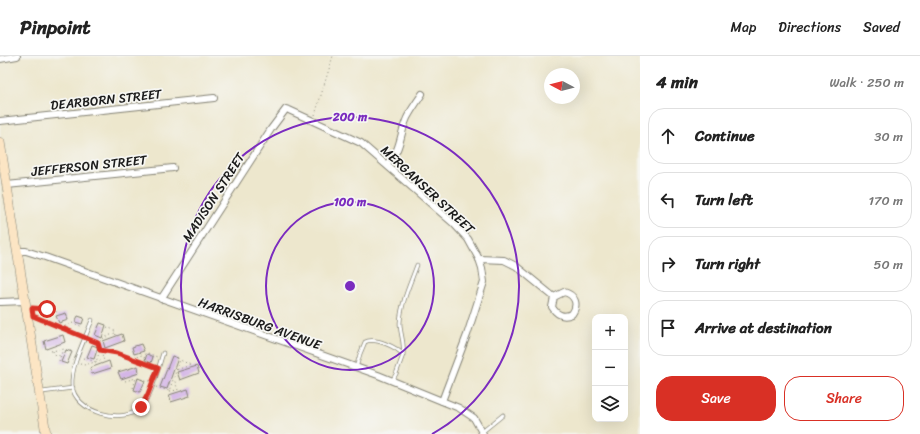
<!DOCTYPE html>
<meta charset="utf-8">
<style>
:root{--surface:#fff;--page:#f2f2f2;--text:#222;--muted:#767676;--line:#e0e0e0;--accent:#d93025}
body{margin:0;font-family:Sriracha,sans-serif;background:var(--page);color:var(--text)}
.controls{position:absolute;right:12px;bottom:12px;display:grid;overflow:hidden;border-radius:8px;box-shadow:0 4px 16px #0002}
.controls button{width:36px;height:36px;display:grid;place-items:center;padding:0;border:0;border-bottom:1px solid var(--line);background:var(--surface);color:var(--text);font:20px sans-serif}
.compass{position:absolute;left:544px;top:12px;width:36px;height:36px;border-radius:50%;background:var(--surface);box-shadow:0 4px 16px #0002;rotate:277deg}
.stop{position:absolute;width:12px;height:12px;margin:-9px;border:3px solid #d93025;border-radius:50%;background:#fff}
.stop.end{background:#d93025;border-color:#fff;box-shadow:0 1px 4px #0008}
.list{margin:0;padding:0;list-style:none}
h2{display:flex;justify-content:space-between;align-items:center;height:52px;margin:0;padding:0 16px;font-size:17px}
h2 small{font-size:13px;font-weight:400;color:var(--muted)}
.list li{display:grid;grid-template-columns:26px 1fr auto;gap:12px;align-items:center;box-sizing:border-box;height:56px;margin:0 8px 8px;padding:0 8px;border:1px solid var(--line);border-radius:16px}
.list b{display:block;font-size:15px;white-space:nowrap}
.list em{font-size:13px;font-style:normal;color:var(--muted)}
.actions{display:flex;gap:8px;padding:12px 16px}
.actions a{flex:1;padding:9px 0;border:1px solid var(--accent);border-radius:16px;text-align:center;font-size:14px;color:var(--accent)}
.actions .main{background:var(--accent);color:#fff}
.icon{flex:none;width:22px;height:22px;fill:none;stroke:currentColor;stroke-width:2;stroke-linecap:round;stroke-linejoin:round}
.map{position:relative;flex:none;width:640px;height:378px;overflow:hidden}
header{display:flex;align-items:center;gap:24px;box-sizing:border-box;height:56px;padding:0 20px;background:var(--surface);border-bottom:1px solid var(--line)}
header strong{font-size:19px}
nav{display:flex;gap:22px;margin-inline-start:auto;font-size:14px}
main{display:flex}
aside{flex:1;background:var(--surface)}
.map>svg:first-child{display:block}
.building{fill:#cface5}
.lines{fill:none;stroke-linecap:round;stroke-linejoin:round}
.lane-casing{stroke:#848274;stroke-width:4.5}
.street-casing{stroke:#848274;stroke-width:8}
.secondary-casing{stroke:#848274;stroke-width:10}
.path{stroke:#848274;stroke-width:1;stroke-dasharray:1 3;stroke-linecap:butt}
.lane{stroke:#fff;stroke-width:3}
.street{stroke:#fff;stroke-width:6}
.secondary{stroke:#fce5c4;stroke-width:9}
.route{stroke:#d93025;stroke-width:5}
.ring{fill:none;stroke:#7b2cbf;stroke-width:2}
.labels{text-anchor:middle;stroke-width:3.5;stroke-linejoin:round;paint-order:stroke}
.street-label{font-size:13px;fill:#1c1c1c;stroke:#f6f6f2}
.centre{fill:#7b2cbf;stroke:#f6f6f2;stroke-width:2}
.ring-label{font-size:12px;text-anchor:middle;font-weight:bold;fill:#7b2cbf;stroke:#f6f6f2;stroke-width:3.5;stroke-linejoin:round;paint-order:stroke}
</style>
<header>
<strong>Pinpoint</strong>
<nav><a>Map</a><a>Directions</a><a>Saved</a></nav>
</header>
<main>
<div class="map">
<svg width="640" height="378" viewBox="0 0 640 378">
<rect width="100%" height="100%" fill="#f6f6f2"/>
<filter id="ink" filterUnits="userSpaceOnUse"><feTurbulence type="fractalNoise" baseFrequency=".025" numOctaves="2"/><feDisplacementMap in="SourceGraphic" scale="8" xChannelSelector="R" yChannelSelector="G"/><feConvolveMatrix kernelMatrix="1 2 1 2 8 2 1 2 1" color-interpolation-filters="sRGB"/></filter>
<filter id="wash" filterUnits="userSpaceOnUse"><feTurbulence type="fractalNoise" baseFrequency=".012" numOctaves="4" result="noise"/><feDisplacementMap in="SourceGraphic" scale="16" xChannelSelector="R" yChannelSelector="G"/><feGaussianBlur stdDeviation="0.9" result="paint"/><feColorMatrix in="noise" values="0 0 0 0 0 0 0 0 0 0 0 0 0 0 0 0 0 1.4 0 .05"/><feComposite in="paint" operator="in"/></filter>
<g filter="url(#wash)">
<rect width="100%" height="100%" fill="#ede7cd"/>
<g id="blocks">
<g class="building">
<path d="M66 257 68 264 59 267 56 260Z"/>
<path d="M78 260 84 262 82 268 75 266Z"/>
<path d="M100 267 106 269 102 282 95 279Z"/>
<path d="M122 278 124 285 105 292 103 285Z"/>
<path d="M63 279 65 286 46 293 44 285Z"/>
<path d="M141 288 144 295 134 298 132 291Z"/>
<path d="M92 289 98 291 94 303 87 301Z"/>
<path d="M66 294 72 296 67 308 61 306Z"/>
<path d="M147 298 153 301 151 307 145 304Z"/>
<path d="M172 300 178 302 167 333 160 331Z"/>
<path d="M109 305 111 312 92 318 90 312Z"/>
<path d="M138 310 139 317 121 323 118 316Z"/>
<path d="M197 310 199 317 180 324 177 316Z"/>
<path d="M138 322 145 325 140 336 134 334Z"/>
<path d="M188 333 190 340 171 346 169 339Z"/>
</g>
</g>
</g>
<g filter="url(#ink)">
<use href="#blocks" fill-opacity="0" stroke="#848274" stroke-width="1"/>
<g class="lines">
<g class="lane-casing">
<g id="lane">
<path d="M92 264C85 284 71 308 72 329 74 356 123 370 141 351 152 340 158 312 163 297"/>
<path d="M403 299C405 287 400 278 400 267 401 247 410 228 417 209"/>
<path d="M356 312 360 298 365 286C375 281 397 291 403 299L396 318 392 325"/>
<path d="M42 336 73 332"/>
<path d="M482 376 503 359"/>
</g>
</g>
<g class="street-casing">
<g id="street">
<path d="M0 3 17 0"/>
<path d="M0 65 214 42"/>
<path d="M387 108C402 93 399 80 407 62 411 54 417 46 422 38"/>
<path d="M7 129 173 112"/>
<path d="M18 195H26L45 201 378 319 459 352 474 362 483 378"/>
<path d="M479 203 504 204 516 210 554 241 552 251C557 259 563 262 572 258 579 248 575 239 564 236L554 241"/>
<path d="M161 243 271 73 286 53 289 54 361 87 453 167 468 183 479 203 482 212 484 226 467 279 442 345"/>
<path d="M0 246 25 245"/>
</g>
</g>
<g class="secondary-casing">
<path id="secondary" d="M0 86 46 378"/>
</g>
<g class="path">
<path d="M315 59 333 0"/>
<path d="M33 252 51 253 57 256"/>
<path d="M36 262 81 281"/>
<path d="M107 271 114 274 116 279"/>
<path d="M61 272 73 267 83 271"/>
<path d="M89 283 97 286"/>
<path d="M99 293 117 297 154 310"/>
<path d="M51 295 63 293"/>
<path d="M53 295 54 298 60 300"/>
<path d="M103 295 102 298 104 305"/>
<path d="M83 302 96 306 100 294 98 287 104 282 115 277"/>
<path d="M137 304 136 301 148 297 157 301"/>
<path d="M59 305 63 293 74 296"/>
<path d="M143 306 145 299"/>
<path d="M80 308 84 309 103 304"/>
<path d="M125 325 136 322"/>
<path d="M156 331 169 335 180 304 191 309 176 314"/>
<path d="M133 332 136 322 150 325"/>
<path d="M170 335 178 334 174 323"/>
</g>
<use href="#lane" class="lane"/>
<use href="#street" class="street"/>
<use href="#secondary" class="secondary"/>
</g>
</g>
<g class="lines" filter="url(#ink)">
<path class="route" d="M47 253 32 252 33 260 98 287 100 294 117 297 158 312 148 338 141 351"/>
</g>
<g class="ring">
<circle cx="350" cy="230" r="84"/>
<path d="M268 378A169 169 0 1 1 432 378"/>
</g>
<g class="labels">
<g class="street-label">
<text transform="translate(106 43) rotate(-6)" y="5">DEARBORN STREET</text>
<text transform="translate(89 109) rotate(-6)" y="5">JEFFERSON STREET</text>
<text transform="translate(428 133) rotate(43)" y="5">MERGANSER STREET</text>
<text transform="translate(213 141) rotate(-57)" y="5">MADISON STREET</text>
<text transform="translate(260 267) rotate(20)" y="5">HARRISBURG AVENUE</text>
</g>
</g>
<circle cx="350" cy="230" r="6" class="centre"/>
<g class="ring-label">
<text x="350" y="65">200 m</text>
<text x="350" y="150">100 m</text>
</g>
</svg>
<div class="controls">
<button>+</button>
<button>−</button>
<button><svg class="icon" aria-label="layers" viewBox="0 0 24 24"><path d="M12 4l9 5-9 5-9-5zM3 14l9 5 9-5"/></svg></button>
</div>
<svg class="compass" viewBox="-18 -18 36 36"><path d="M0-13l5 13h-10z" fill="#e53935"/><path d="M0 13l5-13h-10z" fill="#767676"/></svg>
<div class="stop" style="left:47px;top:253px"></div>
<div class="stop end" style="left:141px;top:351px"></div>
</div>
<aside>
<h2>4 min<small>Walk · 250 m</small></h2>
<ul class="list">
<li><svg class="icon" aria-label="ahead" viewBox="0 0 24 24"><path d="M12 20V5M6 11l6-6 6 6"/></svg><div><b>Continue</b></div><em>30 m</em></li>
<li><svg class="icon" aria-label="left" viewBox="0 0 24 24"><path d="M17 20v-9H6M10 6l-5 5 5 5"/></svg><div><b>Turn left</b></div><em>170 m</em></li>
<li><svg class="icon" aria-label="right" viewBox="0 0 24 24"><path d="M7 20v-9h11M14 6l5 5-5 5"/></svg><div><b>Turn right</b></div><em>50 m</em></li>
<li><svg class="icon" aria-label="arrive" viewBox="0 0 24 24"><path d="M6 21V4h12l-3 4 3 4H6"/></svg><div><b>Arrive at destination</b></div></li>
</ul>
<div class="actions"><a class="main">Save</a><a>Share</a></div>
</aside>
</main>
